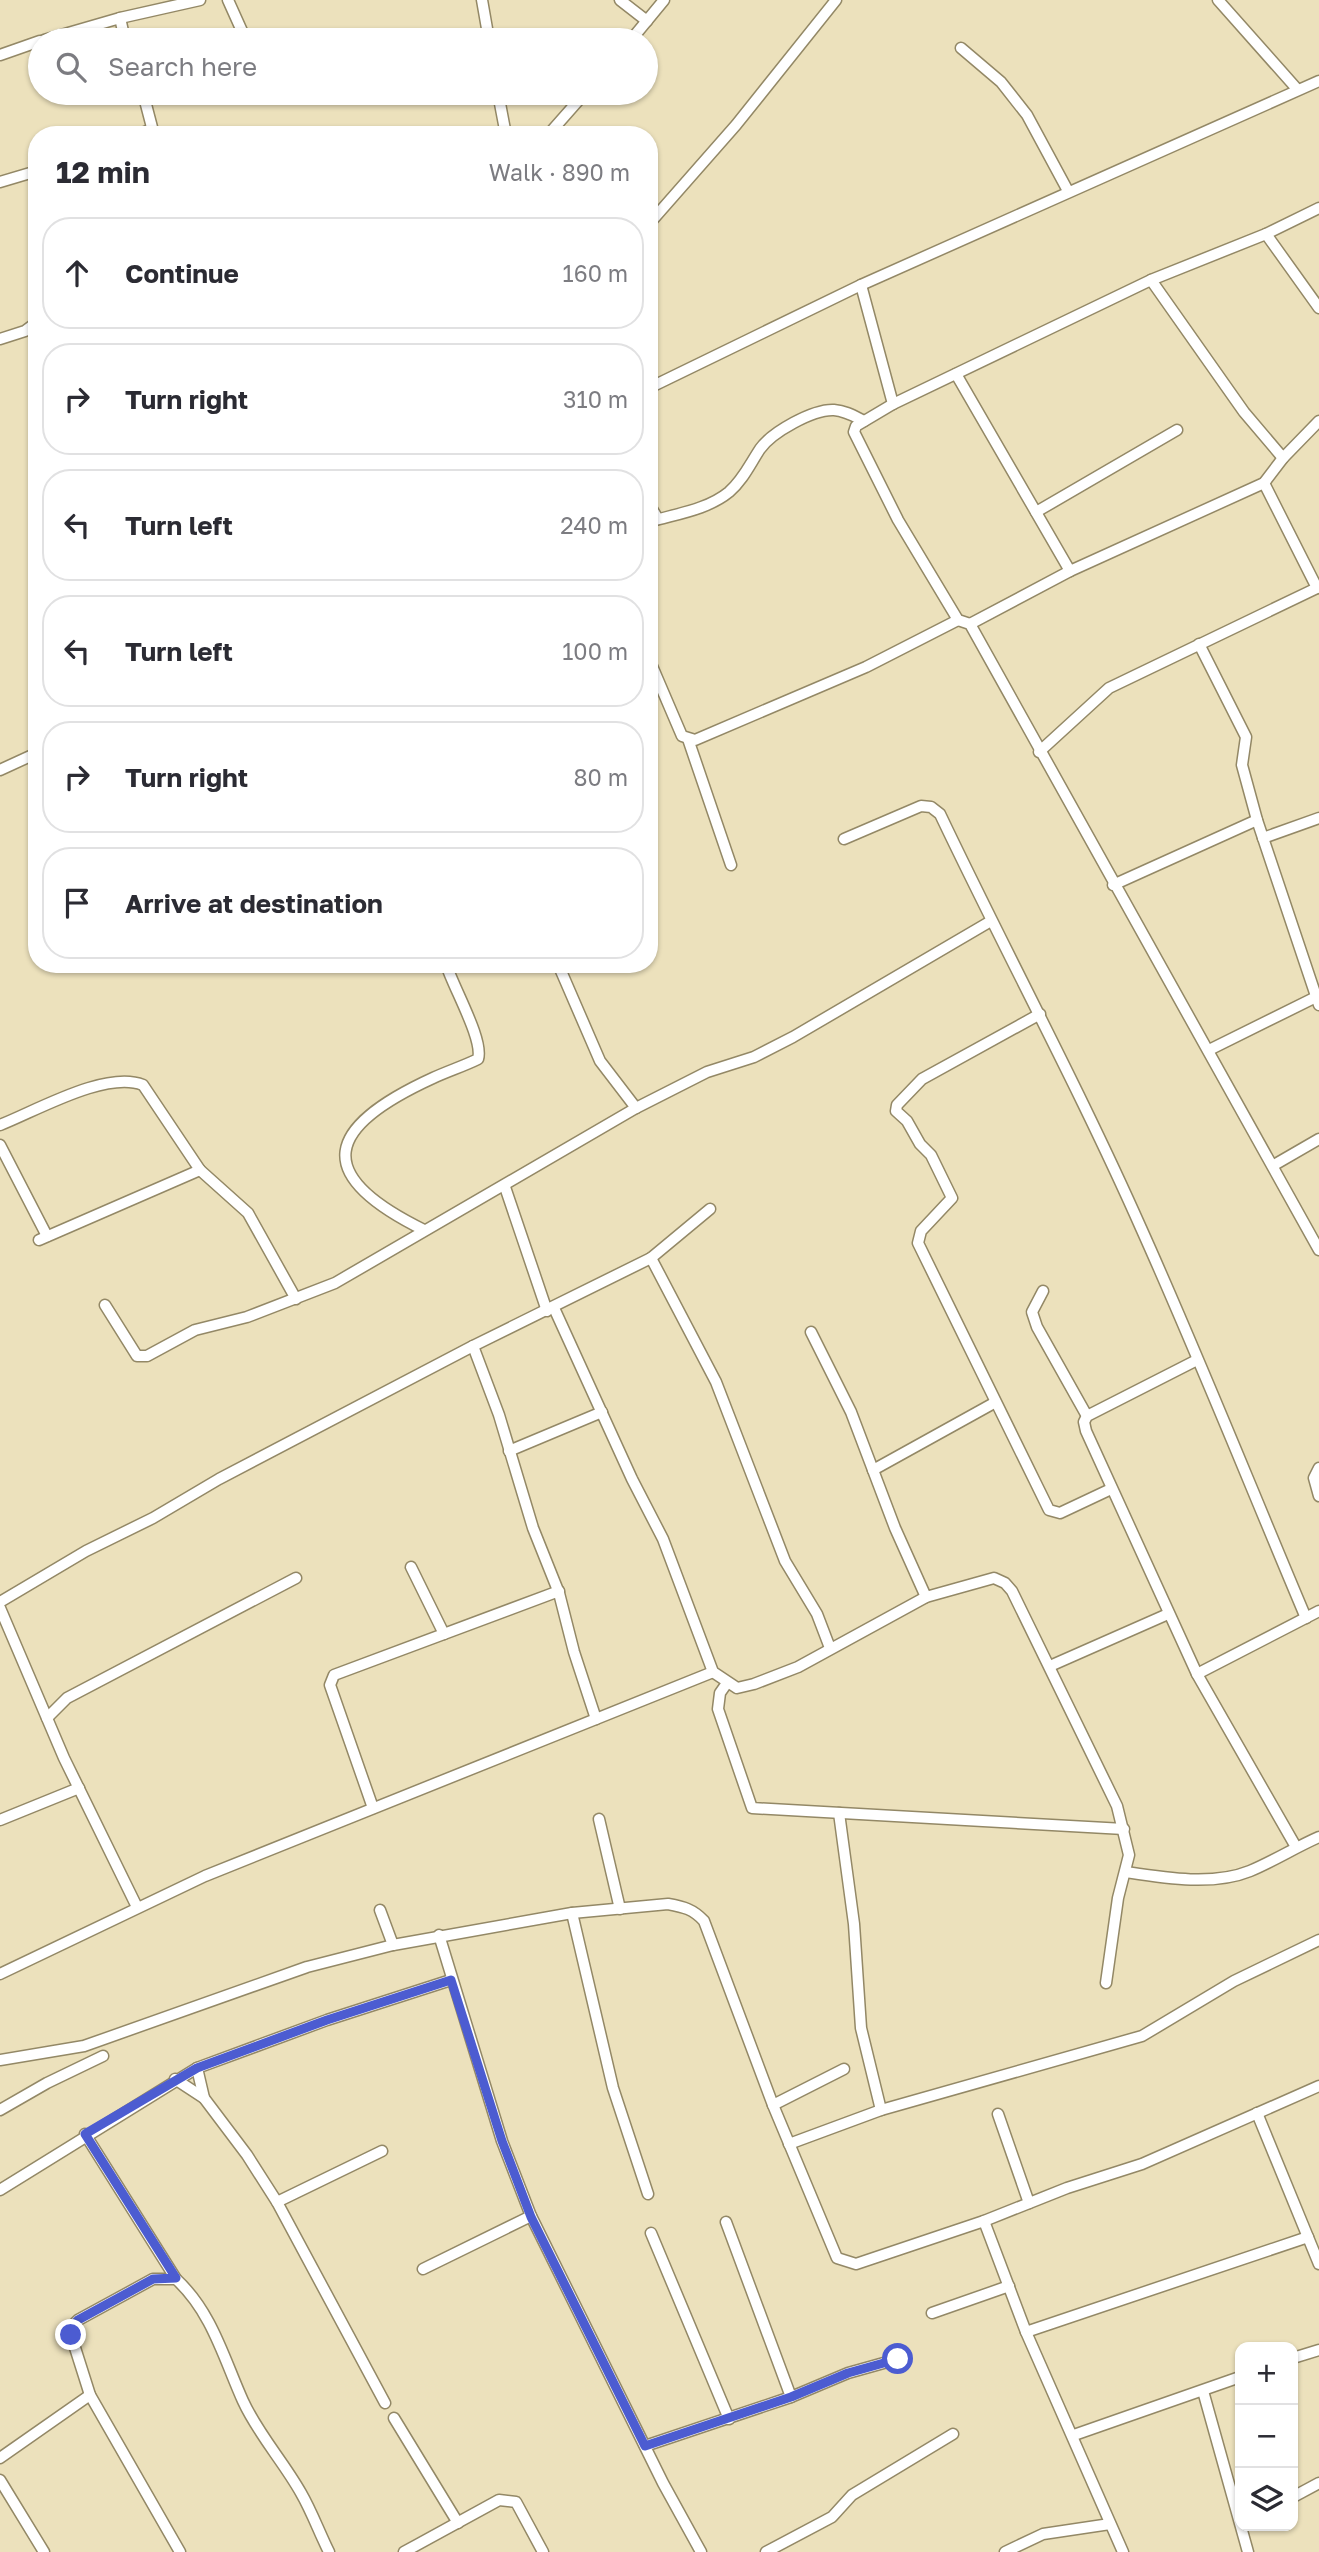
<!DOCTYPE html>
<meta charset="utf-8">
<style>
:root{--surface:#fff;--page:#f2f2f3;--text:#2b2b33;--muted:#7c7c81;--line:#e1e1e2}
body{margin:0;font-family:"Golos Text",sans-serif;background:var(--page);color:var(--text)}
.controls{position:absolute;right:21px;bottom:21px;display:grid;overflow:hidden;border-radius:14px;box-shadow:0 2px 5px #0004}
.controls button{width:63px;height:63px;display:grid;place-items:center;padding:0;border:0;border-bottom:2px solid var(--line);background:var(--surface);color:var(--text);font:35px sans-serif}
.stop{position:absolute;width:21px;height:21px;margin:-16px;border:5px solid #4c5cd1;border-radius:50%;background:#fff}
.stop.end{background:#4c5cd1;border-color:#fff;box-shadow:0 2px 7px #0008}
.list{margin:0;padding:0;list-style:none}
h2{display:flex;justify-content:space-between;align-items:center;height:91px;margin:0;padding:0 28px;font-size:30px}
h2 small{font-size:23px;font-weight:400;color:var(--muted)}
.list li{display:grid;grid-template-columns:46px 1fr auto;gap:21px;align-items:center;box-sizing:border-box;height:112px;margin:0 14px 14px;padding:0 14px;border:2px solid var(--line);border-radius:28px}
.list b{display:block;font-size:26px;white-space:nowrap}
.list em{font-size:23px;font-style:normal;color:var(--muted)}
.icon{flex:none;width:38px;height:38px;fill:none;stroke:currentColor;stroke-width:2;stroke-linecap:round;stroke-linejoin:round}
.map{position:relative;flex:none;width:1319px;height:2552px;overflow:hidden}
.search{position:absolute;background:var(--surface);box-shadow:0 2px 5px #0004;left:28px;top:28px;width:630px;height:77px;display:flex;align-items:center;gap:18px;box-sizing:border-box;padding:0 24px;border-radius:38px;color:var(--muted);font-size:26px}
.panel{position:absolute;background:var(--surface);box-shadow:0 2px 5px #0004;left:28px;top:126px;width:630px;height:847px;border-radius:28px}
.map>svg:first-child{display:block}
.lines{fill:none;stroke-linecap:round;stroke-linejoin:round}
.minor-casing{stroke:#938866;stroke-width:13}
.minor{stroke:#fff;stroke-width:10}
.route{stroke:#4c5cd1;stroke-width:9}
</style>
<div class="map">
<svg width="1319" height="2552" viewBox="0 0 1319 2552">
<rect width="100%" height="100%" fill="#ece1bc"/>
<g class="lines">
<g class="minor-casing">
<g id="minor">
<path d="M228 0 246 40"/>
<path d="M482 0 489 40"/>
<path d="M620 0 647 21"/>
<path d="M1218 0 1297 89"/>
<path d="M120 18 125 40"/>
<path d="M44 40 120 18 200 0"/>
<path d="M631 40 664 0"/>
<path d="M961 48 1001 82 1027 115 1068 191"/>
<path d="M0 55 40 41"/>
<path d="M143 93 154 135"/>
<path d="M498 93 506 135"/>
<path d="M137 135 152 129"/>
<path d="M548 135 585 93"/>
<path d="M0 182 37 171"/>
<path d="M1319 208 1266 234 1151 280 893 404 856 426 854 432 898 520 958 620 970 624 1319 1250"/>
<path d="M649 224 736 125 836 0"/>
<path d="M1266 234 1319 308"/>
<path d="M1151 280 1244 412 1283 458"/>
<path d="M861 285 893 404"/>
<path d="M0 339 25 331 37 322"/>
<path d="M956 374 1070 571"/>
<path d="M649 388 861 285 1319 81"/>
<path d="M1264 483 1317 588"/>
<path d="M649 504 658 519"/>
<path d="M1036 512 1177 430"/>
<path d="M649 522C675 514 707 510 729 492 743 480 750 464 760 449 772 432 813 409 834 410 846 411 854 416 864 421"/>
<path d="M970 624 1070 571 1264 483 1283 458 1319 421"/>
<path d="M1199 644 1246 737 1242 765 1257 820 1319 1005"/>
<path d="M649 659 682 736 695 740 866 667 958 620"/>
<path d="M688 739 731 865"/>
<path d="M1039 752 1109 688 1319 587"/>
<path d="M0 770 37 753"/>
<path d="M1263 838 1319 818"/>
<path d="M844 839 921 806 931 807 940 814C1006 953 1079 1088 1141 1228 1199 1357 1251 1488 1306 1618"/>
<path d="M1113 885 1257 820"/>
<path d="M558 964 600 1061 636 1108"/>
<path d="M1040 1014 922 1079 897 1105 896 1111 907 1121 920 1144 931 1155 952 1198 921 1231 918 1243 1049 1510 1060 1513 1111 1489"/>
<path d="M1209 1050 1316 997"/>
<path d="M0 1125C36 1111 106 1070 143 1085L200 1170 248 1213 296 1299"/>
<path d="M0 1145 47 1236"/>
<path d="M1274 1165 1319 1139"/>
<path d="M505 1187 547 1311"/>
<path d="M424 1230C310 1174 326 1127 433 1078 448 1071 464 1066 478 1059 484 1040 453 987 446 964"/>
<path d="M39 1240 200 1170"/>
<path d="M651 1258 716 1382 785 1561 817 1614 830 1648"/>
<path d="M1043 1291 1032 1312 1037 1327 1087 1416"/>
<path d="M105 1305 137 1356H147L195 1330 247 1317 335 1283 636 1108 707 1072 754 1057 793 1037 991 921"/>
<path d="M554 1308 632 1479 663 1539 713 1672 737 1688 754 1684 798 1667 926 1597 994 1578 1005 1583 1012 1591 1117 1806 1129 1855 1118 1898 1106 1983"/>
<path d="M811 1332 851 1412 895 1528 926 1597"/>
<path d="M473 1346 499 1415 533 1528 559 1593 574 1652 596 1719"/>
<path d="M1197 1360 1087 1416 1084 1422 1086 1431 1197 1674 1296 1847"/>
<path d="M509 1451 602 1412"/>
<path d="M1319 1468 1314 1478 1319 1496"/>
<path d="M873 1470 994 1403"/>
<path d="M411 1567 444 1634"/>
<path d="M0 1602 86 1551 153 1518 219 1479 473 1346 651 1258 710 1209"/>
<path d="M0 1608 64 1758 137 1907"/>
<path d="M1050 1666 1168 1614"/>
<path d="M1197 1674 1319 1611"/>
<path d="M727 1683 720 1693 718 1709 752 1808 1124 1829"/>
<path d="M47 1718 67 1698 296 1578"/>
<path d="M373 1808 330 1685 334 1675 559 1591"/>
<path d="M839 1813 854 1924 861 2028 881 2110"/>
<path d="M599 1819 620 1909"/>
<path d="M0 1820 79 1788"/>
<path d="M1126 1872C1165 1878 1213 1886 1250 1871 1274 1861 1296 1847 1319 1837"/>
<path d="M380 1910 393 1945"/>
<path d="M572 1913 613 2088 648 2194"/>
<path d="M439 1935 502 2141 531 2216 663 2483 701 2552"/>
<path d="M0 1974 205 1876 713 1672"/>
<path d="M0 2060 84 2046 307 1967 393 1945 572 1913 668 1904C684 1907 693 1909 704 1921L773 2105 837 2258 856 2264 984 2221 1067 2188 1142 2164 1319 2086"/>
<path d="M197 2068 204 2098"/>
<path d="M175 2079 204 2098 247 2155 277 2202 385 2403"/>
<path d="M773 2105 844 2069"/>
<path d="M0 2110 47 2083 103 2056"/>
<path d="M1257 2113 1319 2264"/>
<path d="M998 2114 1029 2203"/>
<path d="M85 2134 176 2279"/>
<path d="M789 2144 881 2110 1142 2036 1234 1981 1319 1940"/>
<path d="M0 2190 197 2068 327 2020 451 1980"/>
<path d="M277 2202 382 2151"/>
<path d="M984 2221 1026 2332 1123 2552"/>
<path d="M726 2222 791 2397"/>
<path d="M651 2233 729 2419"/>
<path d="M423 2269 531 2216"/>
<path d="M932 2313 1009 2286"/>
<path d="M1026 2332 1308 2237"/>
<path d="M1293 2358 1319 2350"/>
<path d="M1203 2391 1248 2552"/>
<path d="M394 2418 458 2523"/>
<path d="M1074 2435 1240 2377"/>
<path d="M645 2446 791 2397 848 2373 898 2359"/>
<path d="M0 2458 90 2395"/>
<path d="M0 2480 44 2552"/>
<path d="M1293 2497 1319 2483"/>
<path d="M180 2552 90 2395 71 2335 72 2326 78 2320 153 2279H176C212 2312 224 2359 243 2401 258 2434 283 2461 301 2493 312 2512 319 2532 329 2552"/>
<path d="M404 2552 499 2500 516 2502 543 2552"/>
<path d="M766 2552 832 2517 852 2495 953 2434"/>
<path d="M1005 2552 1043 2534 1110 2524"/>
</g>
</g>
<use href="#minor" class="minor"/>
</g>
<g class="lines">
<path class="route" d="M71 2335 72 2326 78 2320 153 2279 176 2278 85 2134 197 2068 327 2020 451 1980 502 2141 531 2217 645 2446 791 2397 848 2373 898 2359"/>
</g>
</svg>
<div class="controls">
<button>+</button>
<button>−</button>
<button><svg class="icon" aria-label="layers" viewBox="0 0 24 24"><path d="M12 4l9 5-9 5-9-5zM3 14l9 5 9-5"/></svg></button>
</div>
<div class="stop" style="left:898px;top:2359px"></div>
<div class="stop end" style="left:71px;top:2335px"></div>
<div class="search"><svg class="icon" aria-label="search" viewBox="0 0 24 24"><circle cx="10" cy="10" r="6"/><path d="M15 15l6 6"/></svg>Search here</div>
<section class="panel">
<h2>12 min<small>Walk · 890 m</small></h2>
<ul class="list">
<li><svg class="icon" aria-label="ahead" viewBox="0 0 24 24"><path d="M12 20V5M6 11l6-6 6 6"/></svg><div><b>Continue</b></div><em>160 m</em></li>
<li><svg class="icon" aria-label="right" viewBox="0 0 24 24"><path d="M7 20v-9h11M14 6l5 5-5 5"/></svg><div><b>Turn right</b></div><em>310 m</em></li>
<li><svg class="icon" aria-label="left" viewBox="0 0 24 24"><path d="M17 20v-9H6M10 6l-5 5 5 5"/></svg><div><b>Turn left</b></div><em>240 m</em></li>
<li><svg class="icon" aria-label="left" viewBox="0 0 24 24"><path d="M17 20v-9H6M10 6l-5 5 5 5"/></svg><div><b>Turn left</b></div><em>100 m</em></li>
<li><svg class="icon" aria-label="right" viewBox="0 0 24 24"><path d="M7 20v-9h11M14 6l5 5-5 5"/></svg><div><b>Turn right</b></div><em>80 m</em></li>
<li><svg class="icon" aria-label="arrive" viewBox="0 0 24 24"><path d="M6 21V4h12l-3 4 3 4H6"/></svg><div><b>Arrive at destination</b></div></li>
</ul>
</section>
</div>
